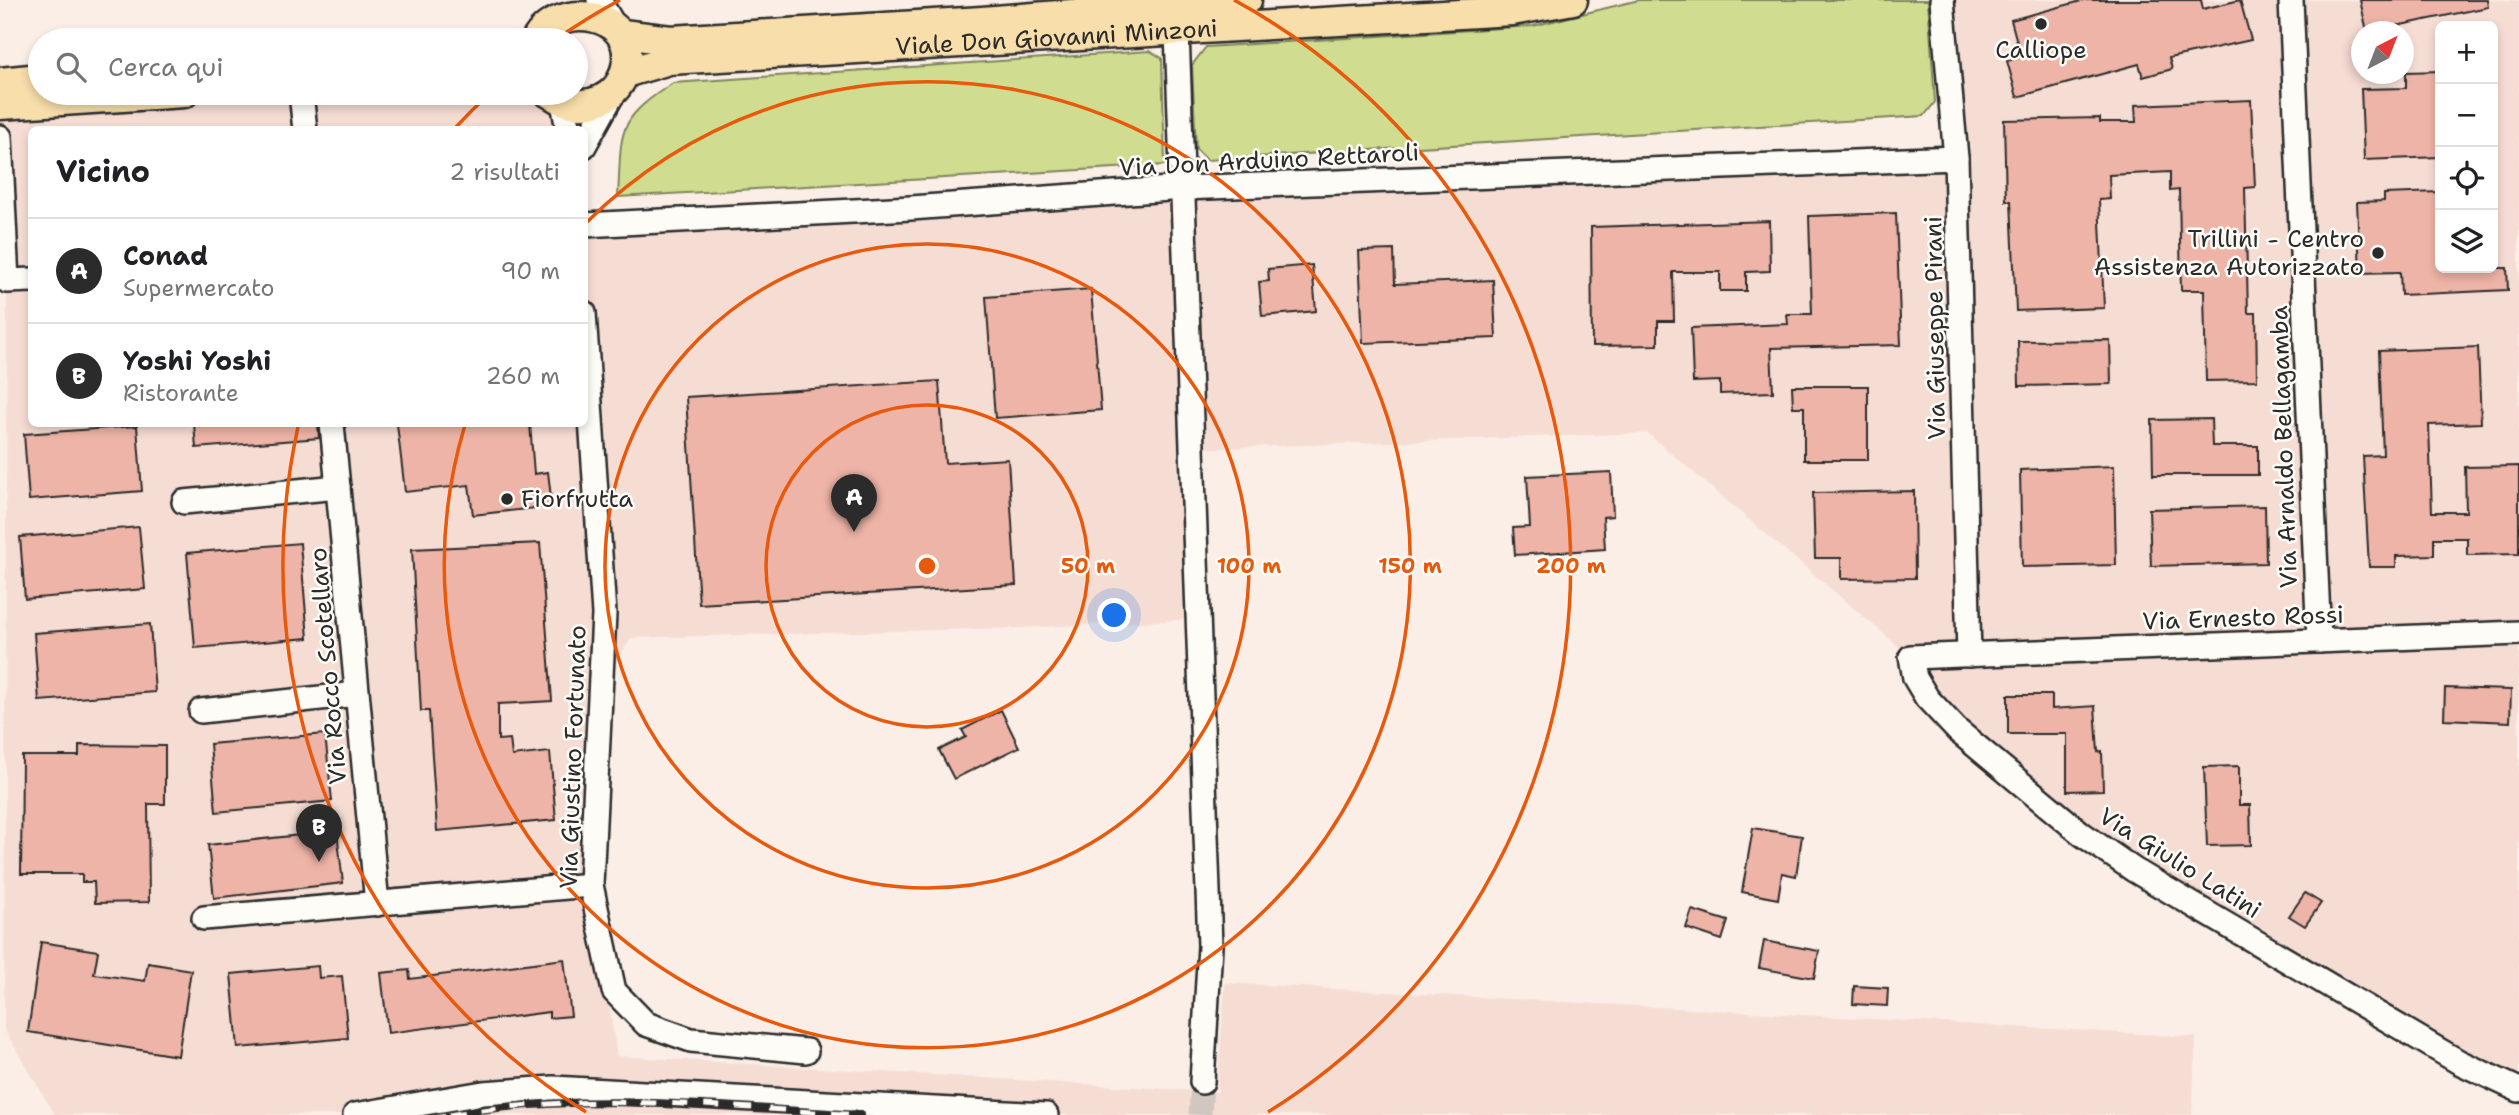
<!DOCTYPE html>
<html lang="it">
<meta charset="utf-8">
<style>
:root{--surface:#fff;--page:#f6f6f6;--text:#202124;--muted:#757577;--line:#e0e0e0;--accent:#2b2b2b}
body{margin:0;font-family:"Shantell Sans",sans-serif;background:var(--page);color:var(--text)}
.controls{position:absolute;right:21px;top:21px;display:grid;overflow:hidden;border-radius:10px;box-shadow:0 4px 10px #0003}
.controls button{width:63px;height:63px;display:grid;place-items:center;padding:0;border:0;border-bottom:2px solid var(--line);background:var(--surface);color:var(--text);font:35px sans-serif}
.compass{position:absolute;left:2351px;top:21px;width:63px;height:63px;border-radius:50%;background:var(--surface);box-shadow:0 4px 10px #0003;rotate:42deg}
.you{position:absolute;left:1115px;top:616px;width:24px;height:24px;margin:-18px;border:5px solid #fff;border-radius:50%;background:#1a73e8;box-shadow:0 0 0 10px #1a73e833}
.badge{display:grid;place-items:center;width:46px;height:46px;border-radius:50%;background:var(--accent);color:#fff;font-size:23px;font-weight:700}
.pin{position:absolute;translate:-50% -58px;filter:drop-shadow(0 2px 4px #0008)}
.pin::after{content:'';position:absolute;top:37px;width:24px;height:21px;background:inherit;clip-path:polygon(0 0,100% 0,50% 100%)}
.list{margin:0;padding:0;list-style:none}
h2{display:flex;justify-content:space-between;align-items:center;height:91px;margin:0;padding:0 28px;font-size:30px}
h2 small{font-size:23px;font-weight:400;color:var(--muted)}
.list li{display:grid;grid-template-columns:46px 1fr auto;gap:21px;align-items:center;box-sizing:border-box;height:105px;padding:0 28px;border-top:2px solid var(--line)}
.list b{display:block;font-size:26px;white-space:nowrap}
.list p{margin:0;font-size:23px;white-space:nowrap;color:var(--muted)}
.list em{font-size:23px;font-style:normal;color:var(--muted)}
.icon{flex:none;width:38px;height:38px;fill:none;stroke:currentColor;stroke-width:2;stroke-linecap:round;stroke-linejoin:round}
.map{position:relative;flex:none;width:2519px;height:1115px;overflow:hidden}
.search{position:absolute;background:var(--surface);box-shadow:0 4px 10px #0003;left:28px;top:28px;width:560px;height:77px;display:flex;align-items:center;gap:18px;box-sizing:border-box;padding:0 24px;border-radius:38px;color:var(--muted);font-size:26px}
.panel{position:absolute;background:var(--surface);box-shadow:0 4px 10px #0003;left:28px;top:126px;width:560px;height:301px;border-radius:10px}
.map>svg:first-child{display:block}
.built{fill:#f6ddd4;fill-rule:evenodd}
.green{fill:#d0dc8f;stroke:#7e845d;stroke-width:2}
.building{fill:#eeb4a7;stroke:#2b2b2b;stroke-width:2}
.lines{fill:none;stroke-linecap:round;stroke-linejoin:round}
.minor-tunnel{stroke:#d1c7c1;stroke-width:23;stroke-dasharray:23 11;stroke-linecap:butt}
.minor-casing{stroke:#2b2b2b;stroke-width:28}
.major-casing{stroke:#2b2b2b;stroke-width:33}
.minor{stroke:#fdfcf7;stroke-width:23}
.major{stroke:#f8deab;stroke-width:28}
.rail-casing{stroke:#2b2b2b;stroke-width:8}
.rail{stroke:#fdfcf7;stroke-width:5;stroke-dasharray:16;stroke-linecap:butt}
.ring{fill:none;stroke:#e8590c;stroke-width:3.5}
.poi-dot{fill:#2b2b2b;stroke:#fdfcf7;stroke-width:2.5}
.labels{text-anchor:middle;stroke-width:5;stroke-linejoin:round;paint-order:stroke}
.street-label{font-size:24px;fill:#2b2b2b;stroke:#fdfcf7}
.poi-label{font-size:24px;fill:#2b2b2b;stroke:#fdfcf7}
.centre{fill:#e8590c;stroke:#fdfcf7;stroke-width:3.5}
.ring-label{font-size:21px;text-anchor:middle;font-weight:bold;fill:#e8590c;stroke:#fdfcf7;stroke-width:5;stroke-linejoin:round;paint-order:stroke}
</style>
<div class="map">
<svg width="2519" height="1115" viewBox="0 0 2519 1115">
<rect width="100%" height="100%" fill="#faeee7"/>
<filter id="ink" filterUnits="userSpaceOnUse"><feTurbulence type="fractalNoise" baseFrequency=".0143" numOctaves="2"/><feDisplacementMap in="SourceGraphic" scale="14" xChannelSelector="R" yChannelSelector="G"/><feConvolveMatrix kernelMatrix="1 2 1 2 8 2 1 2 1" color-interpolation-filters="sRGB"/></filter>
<g filter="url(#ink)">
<path class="built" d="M1942 0H2519V1090L2134 870 1958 731 1911 657 1647 433 1193 449 1199 619 1019 628 631 638 601 686 591 885 617 1056 1217 1092 1225 983 2196 1037 2192 1115H55L4 1029 7 281 0 105 184 93H549L568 129 32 130V424H584L585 225 1956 158ZM2440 26H2493V268H2440ZM2362 32H2404V74H2362Z"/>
<g class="green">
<path d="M1639 0H1928L1935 102 1924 116 1207 160 1196 149 1192 65 1206 47 1533 26Z"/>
<path d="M1150 51 1162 58 1165 165 618 197C622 131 614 121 673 83Z"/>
</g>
<g class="building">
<path d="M2085 0H2201L2203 9 2240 0 2251 40 2169 58 2172 69 2143 77 2139 64 2017 97 2007 61 2021 57 2011 20Z"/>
<path d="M2360 0H2487L2488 7 2367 32Z"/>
<path d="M2440 71V157L2364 160 2361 89 2406 88V72Z"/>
<path d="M2251 100 2255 187 2245 188 2248 313H2256L2257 380 2206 381 2204 290H2181L2179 190 2170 191V172L2109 175 2110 199 2099 200 2104 308 2016 311 2011 201H2006L2004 120 2100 118V122H2136L2135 105Z"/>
<path d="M2440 192V268H2507L2508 290 2401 295 2400 272 2360 273 2357 202 2384 201V194Z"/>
<path d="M1896 213 1901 345 1771 348 1773 392 1720 394V381L1693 382 1691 328 1788 324 1787 314H1812L1809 216Z"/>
<path d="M1769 221 1770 271 1746 272V291H1720V272H1673L1674 321H1658V345L1592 346 1591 227Z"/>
<path d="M1394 250 1395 284 1493 280 1496 338 1363 343 1359 251Z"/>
<path d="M1312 265 1316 311 1262 316 1259 282 1269 281 1268 269Z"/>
<path d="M1091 289 1101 410 995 418 986 297Z"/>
<path d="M2110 340 2111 384 2019 386 2018 341Z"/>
<path d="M2478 347 2481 423 2429 425 2432 512H2466L2465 467 2519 466V554L2467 555V538H2434V555L2396 556V567H2369L2363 456 2383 455 2379 351Z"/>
<path d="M939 381 945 463 1008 459 1016 585 699 604 686 397Z"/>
<path d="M1792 386H1868V460H1804V407H1793Z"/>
<path d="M2211 419 2212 446H2258V475H2153L2152 420Z"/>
<path d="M194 424H318L319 438 196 448Z"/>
<path d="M397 424H530L534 474 548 472 552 506 473 515 469 485 405 492Z"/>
<path d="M137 426 142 491 29 500 24 434Z"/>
<path d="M2114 466 2116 565 2022 567 2020 470Z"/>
<path d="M1611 472 1613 516 1603 517 1605 549 1515 555 1513 528 1530 527 1527 476Z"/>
<path d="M1914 491 1915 578 1841 579V558H1815L1813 493Z"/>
<path d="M2265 506 2266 563 2151 566 2149 509Z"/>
<path d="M139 527 145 589 25 599 20 537Z"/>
<path d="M300 543 308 638 195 648 187 553Z"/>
<path d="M540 543 552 701 498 704V740L510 739 512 756 550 752 556 820 437 831 429 711H421L412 549Z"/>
<path d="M150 624 155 692 39 701 34 633Z"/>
<path d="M2445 688 2511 690 2510 722 2444 719Z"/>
<path d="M2008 695H2052V709L2095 706 2098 752 2102 751 2103 790 2067 791V734H2008Z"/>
<path d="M1001 710 1019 747 954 779 939 750 966 737 962 730Z"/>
<path d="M325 734 332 801 216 812 210 744Z"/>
<path d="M79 745 165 746V804H148L149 902 95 903 94 882H82V874H21L22 756H79Z"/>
<path d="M2239 766V805H2250L2251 845 2207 846 2204 767Z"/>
<path d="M1753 828 1802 836 1796 876 1782 873 1778 899 1742 892Z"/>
<path d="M337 831 343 883 214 898 208 845Z"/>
<path d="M2305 893 2321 903 2305 926 2289 916Z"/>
<path d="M1692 910 1728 921 1722 940 1686 928Z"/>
<path d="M1764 941 1819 951 1814 978 1759 968Z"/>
<path d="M41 942 98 951 94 974 145 981 148 963 191 970 178 1056 28 1032Z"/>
<path d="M564 959 571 1016 549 1018V1012L388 1033 381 973 409 970 410 979Z"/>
<path d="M318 966 319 978 342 976 348 1038 238 1048 231 974Z"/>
<path d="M1854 986 1888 988 1887 1006 1853 1004Z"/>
</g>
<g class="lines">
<path class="minor-tunnel" d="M1200 1115 1202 1082"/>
<g class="minor-casing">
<g id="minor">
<path d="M599 0 611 21"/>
<path d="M1942 0 1956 158 1969 655"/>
<path d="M2291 0 2319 641"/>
<path d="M1177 32 1210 946 1202 1082"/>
<path d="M301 93 305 130"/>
<path d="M563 102 568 130"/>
<path d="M0 137 7 281 32 280"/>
<path d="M584 146 615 90"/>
<path d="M584 225 911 208 1183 188 1956 158"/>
<path d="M584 313 604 614 591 885 614 991 646 1024 691 1040 806 1051"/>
<path d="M332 424 377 904"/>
<path d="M184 502 338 487"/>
<path d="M2519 633 1911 657 1915 678 1927 698 1958 731 2082 834 2134 870 2459 1062 2519 1090"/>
<path d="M201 711 357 694"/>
<path d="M204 918 591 885"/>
<path d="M355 1115 483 1093 553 1088 1046 1115"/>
</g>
</g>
<g class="major-casing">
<g id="major">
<path d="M622 34 671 40 982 21 1247 0"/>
<path d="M536 40C557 0 638 11 626 67 623 81 614 94 600 100 582 108 565 104 549 93"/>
<path id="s1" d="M625 73 669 60 1512 11 1573 0"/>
<path d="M0 82 40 78"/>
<path d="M0 105 184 93"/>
</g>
</g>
<use href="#minor" class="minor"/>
<use href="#major" class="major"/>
<g class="rail-casing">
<path id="rail" d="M449 1115C585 1091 723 1107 860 1115"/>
</g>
<use href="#rail" class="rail"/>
</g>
</g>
<g class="ring">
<circle cx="927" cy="566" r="161"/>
<circle cx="927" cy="566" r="322"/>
<path d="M585 224A483 483 0 1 1 465 425"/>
<path d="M586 1112A644 644 0 0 1 298 427M456 127A644 644 0 0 1 488 95M558 38A644 644 0 0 1 620 0M1234 0A644 644 0 0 1 1268 1112"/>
</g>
<g class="poi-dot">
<circle cx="2041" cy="24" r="7"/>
<circle cx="2378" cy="253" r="7"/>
<circle cx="507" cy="499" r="7"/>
</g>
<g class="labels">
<g class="street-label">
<text dy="8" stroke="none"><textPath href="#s1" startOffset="434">Viale Don Giovanni Minzoni</textPath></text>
<text transform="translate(1269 160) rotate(-3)" y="8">Via Don Arduino Rettaroli</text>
<text transform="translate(1935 328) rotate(-91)" y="8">Via Giuseppe Pirani</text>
<text transform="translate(2284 447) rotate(-92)" y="8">Via Arnaldo Bellagamba</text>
<text transform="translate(2243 618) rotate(-2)" y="8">Via Ernesto Rossi</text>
<text transform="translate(328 666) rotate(-95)" y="8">Via Rocco Scotellaro</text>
<text transform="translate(573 757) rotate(-88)" y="8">Via Giustino Fortunato</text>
<text transform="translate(2180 863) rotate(32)" y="8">Via Giulio Latini</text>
</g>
<g class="poi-label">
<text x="2041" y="58">Calliope</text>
<text x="2364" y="247" text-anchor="end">Trillini - Centro<tspan x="2364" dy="28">Assistenza Autorizzato</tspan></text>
<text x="521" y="507" text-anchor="start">Fiorfrutta</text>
</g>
</g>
<circle cx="927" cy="566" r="10" class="centre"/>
<g class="ring-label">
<text x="1088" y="573">50 m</text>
<text x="1249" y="573">100 m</text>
<text x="1410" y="573">150 m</text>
<text x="1571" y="573">200 m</text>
</g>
</svg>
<div class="controls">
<button>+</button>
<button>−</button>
<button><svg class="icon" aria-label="locate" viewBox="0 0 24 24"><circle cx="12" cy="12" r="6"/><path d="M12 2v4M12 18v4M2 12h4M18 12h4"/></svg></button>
<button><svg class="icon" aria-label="layers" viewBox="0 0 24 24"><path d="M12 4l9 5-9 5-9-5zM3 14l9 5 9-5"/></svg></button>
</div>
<svg class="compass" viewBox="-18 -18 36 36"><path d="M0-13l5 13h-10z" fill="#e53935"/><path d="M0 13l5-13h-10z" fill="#757577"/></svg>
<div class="you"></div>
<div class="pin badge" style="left:854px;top:532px">A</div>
<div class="pin badge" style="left:319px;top:862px">B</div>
<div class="search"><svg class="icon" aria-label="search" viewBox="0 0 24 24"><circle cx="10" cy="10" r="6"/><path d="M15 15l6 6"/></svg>Cerca qui</div>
<section class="panel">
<h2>Vicino<small>2 risultati</small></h2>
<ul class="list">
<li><span class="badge">A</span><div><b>Conad</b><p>Supermercato</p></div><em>90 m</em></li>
<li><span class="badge">B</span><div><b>Yoshi Yoshi</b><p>Ristorante</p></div><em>260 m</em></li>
</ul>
</section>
</div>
